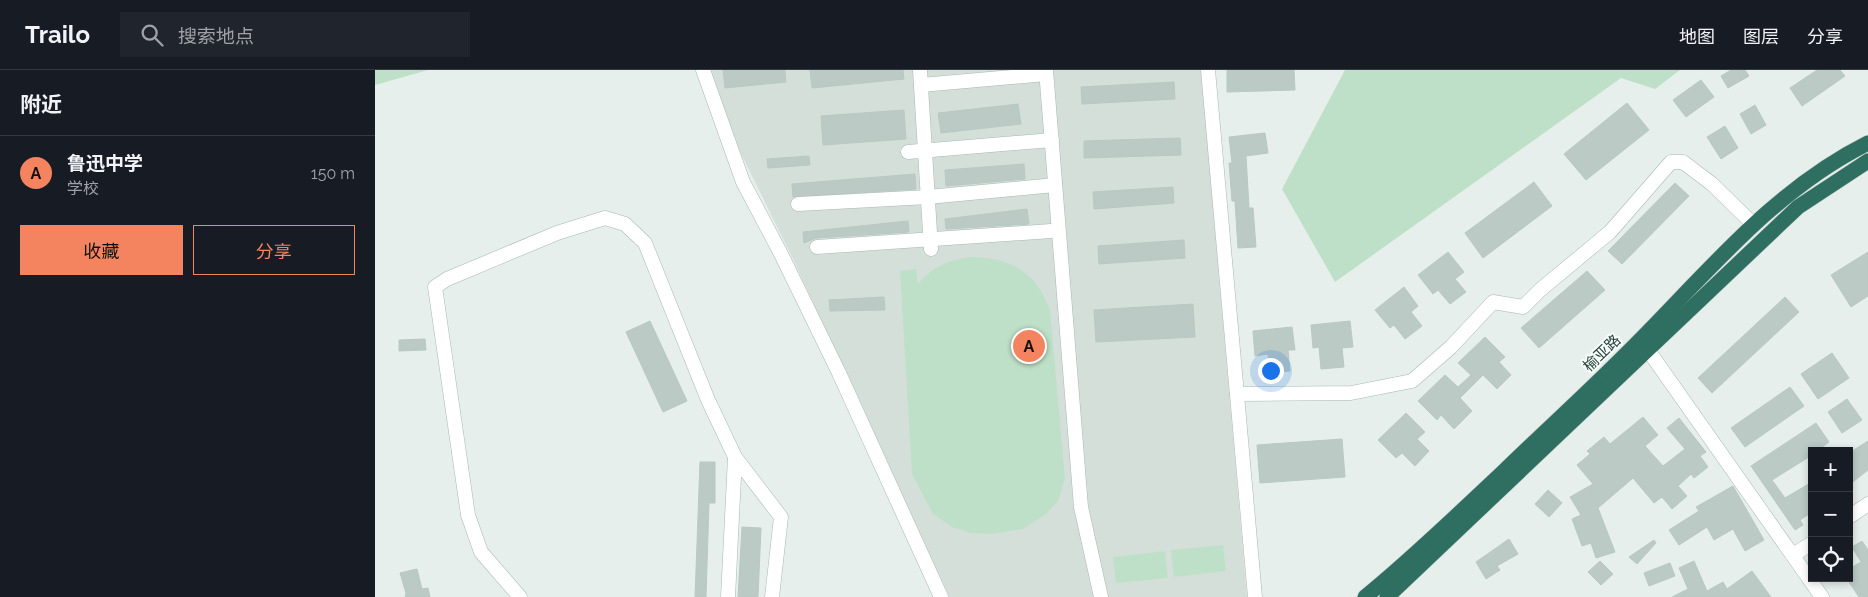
<!DOCTYPE html>
<html lang="zh">
<meta charset="utf-8">
<style>
:root{--surface:#171b24;--page:#20242c;--text:#f1f3f6;--muted:#9ea1a6;--line:#363941;--accent:#f4845f}
body{margin:0;font-family:Raleway,"Noto Sans SC",sans-serif;background:var(--page);color:var(--text)}
.controls{position:absolute;right:15px;bottom:15px;display:grid;overflow:hidden;border-radius:0px;box-shadow:0 2px 8px #0003}
.controls button{width:45px;height:45px;display:grid;place-items:center;padding:0;border:0;border-bottom:1px solid var(--line);background:var(--surface);color:var(--text);font:25px sans-serif}
.you{position:absolute;left:895px;top:300px;width:18px;height:18px;margin:-12px;border:4px solid #fff;border-radius:50%;background:#1a73e8;box-shadow:0 0 0 8px #1a73e833}
.badge{display:grid;place-items:center;width:32px;height:32px;border-radius:50%;background:var(--accent);color:#111;font-size:16px;font-weight:700}
.pin{position:absolute;translate:-50% -50%;border:2px solid #fff;box-shadow:0 1px 5px #0006}
.list{margin:0;padding:0;list-style:none}
h2{display:flex;justify-content:space-between;align-items:center;height:65px;margin:0;padding:0 20px;font-size:21px}
h2 small{font-size:16px;font-weight:400;color:var(--muted)}
.list li{display:grid;grid-template-columns:32px 1fr auto;gap:15px;align-items:center;box-sizing:border-box;height:75px;padding:0 20px;border-top:1px solid var(--line)}
.list b{display:block;font-size:19px;white-space:nowrap}
.list p{margin:0;font-size:16px;white-space:nowrap;color:var(--muted)}
.list em{font-size:16px;font-style:normal;color:var(--muted)}
.actions{display:flex;gap:10px;padding:15px 20px}
.actions a{flex:1;padding:11px 0;border:1px solid var(--accent);border-radius:0px;text-align:center;font-size:18px;color:var(--accent)}
.actions .main{background:var(--accent);color:#111}
.icon{flex:none;width:28px;height:28px;fill:none;stroke:currentColor;stroke-width:2;stroke-linecap:round;stroke-linejoin:round}
.map{position:relative;flex:none;width:1493px;height:527px;overflow:hidden}
header{display:flex;align-items:center;gap:30px;box-sizing:border-box;height:70px;padding:0 25px;background:var(--surface);border-bottom:1px solid var(--line)}
header strong{font-size:24px}
nav{display:flex;gap:28px;margin-inline-start:auto;font-size:18px}
.search{width:350px;height:45px;background:var(--page);display:flex;align-items:center;gap:12px;box-sizing:border-box;padding:0 18px;border-radius:0px;color:var(--muted);font-size:19px}
main{display:flex}
aside{flex:1;background:var(--surface)}
.map>svg:first-child{display:block}
.built{fill:#d4dfda}
.green{fill:#bfe0c8}
.building{fill:#bbcac4;stroke:#b8c9c2}
.lines{fill:none;stroke-linecap:round;stroke-linejoin:round}
.minor-casing{stroke:#a8b8b2;stroke-width:15}
.highway-casing{stroke:#c2cac8;stroke-width:16}
.minor{stroke:#fff;stroke-width:14}
.highway{stroke:#2f6f62;stroke-width:15}
.labels{text-anchor:middle;stroke-width:4;stroke-linejoin:round;paint-order:stroke}
.street-label{font-size:15px;fill:#24423a;stroke:#f7fbf9}
</style>
<header>
<strong>Trailo</strong>
<div class="search"><svg class="icon" aria-label="search" viewBox="0 0 24 24"><circle cx="10" cy="10" r="6"/><path d="M15 15l6 6"/></svg>搜索地点</div>
<nav><a>地图</a><a>图层</a><a>分享</a></nav>
</header>
<main>
<aside>
<h2>附近<small></small></h2>
<ul class="list">
<li><span class="badge">A</span><div><b>鲁迅中学</b><p>学校</p></div><em>150 m</em></li>
</ul>
<div class="actions"><a class="main">收藏</a><a>分享</a></div>
</aside>
<div class="map">
<svg width="1493" height="527" viewBox="0 0 1493 527">
<rect width="100%" height="100%" fill="#e6efeb"/>
<path class="built" d="M329 0H826L872 527H574L417 187 343 37Z"/>
<g class="green">
<path d="M0 0H53L0 15Z"/>
<path d="M970 0H1305L1280 19 1246 8 960 212 907 119Z"/>
<path d="M596 187C635 187 663 203 675 241L690 408 683 431 671 444 648 459 615 464 596 463 577 457 558 444 537 404 525 201 541 199 543 214C557 197 574 189 596 187Z"/>
<path d="M848 475 851 501 799 507 796 480Z"/>
<path d="M790 481 793 508 741 513 738 487Z"/>
</g>
<g class="building">
<path d="M348 0H410L411 12 350 18Z"/>
<path d="M435 0H528L529 9 437 18Z"/>
<path d="M852 0H919L920 20 852 22Z"/>
<path d="M1356 0H1370L1374 6 1353 18 1346 6Z"/>
<path d="M1442 0H1465L1470 6 1427 36 1415 18Z"/>
<path d="M1326 10 1339 27 1311 47 1298 30Z"/>
<path d="M799 12 800 29 707 34 706 17Z"/>
<path d="M1252 33 1274 60 1211 110 1189 84Z"/>
<path d="M643 34 646 54 566 63 563 43Z"/>
<path d="M1380 35 1391 55 1376 64 1365 44Z"/>
<path d="M529 40 531 69 448 75 446 46Z"/>
<path d="M1350 56 1363 78 1346 89 1332 67Z"/>
<path d="M890 63 893 83 871 86 874 138H878L881 177 863 178 860 131H857L854 93H857L854 67Z"/>
<path d="M805 68 806 85 709 88V71Z"/>
<path d="M434 86 435 95 393 98 392 89Z"/>
<path d="M649 94 650 109 571 116 570 100Z"/>
<path d="M540 104 541 119 418 127 417 114Z"/>
<path d="M1159 112 1177 136 1108 188 1090 163Z"/>
<path d="M1300 113 1314 126 1247 194 1233 181Z"/>
<path d="M798 117 799 133 719 139 718 122Z"/>
<path d="M652 139 654 154 571 159 570 149Z"/>
<path d="M533 151 534 162 441 168 429 173 428 162Z"/>
<path d="M809 170 810 188 724 194 723 176Z"/>
<path d="M1073 182 1089 202 1080 209 1091 222 1075 234 1063 220 1058 224 1043 205Z"/>
<path d="M1493 182V226L1476 237 1456 205Z"/>
<path d="M1212 201 1230 220 1164 278 1146 258Z"/>
<path d="M1029 217 1043 236 1036 242 1047 256 1030 269 1019 255 1015 258 1000 240Z"/>
<path d="M509 227 510 240 455 241 454 230Z"/>
<path d="M1410 227 1424 242 1337 323 1323 308Z"/>
<path d="M818 234 820 267 721 272 719 240Z"/>
<path d="M275 251 312 331 288 342 251 262Z"/>
<path d="M975 251 978 277 967 278 969 297 946 299 944 277 938 278 936 255Z"/>
<path d="M917 257 920 280H913L915 301 895 303 893 284 880 286 878 261Z"/>
<path d="M1110 267 1130 287 1124 292 1136 305 1122 319 1108 305 1085 328 1097 341 1079 359 1066 345 1062 350 1043 331 1070 305 1083 317 1096 305 1083 293Z"/>
<path d="M50 269 51 280 24 281V270Z"/>
<path d="M1457 283 1474 308 1443 329 1426 304Z"/>
<path d="M1415 317 1429 336 1370 377 1356 358Z"/>
<path d="M1472 329 1487 350 1467 363 1453 342Z"/>
<path d="M1031 343 1050 362 1042 369 1054 381 1040 396 1027 383 1021 388 1003 370Z"/>
<path d="M1268 347 1283 365 1270 376 1288 396 1310 379 1292 358 1304 348 1331 382 1325 386 1333 397 1319 408 1316 404 1303 416 1312 426 1297 439 1287 427 1279 433 1258 408 1223 438 1240 482 1221 488 1216 473 1207 476 1197 449 1206 445 1195 427 1218 414 1202 395 1215 384 1212 381 1229 367 1235 374Z"/>
<path d="M1441 353 1454 372 1442 381H1437V385L1397 410 1410 428 1437 412V442L1425 450 1428 455 1420 460 1376 396Z"/>
<path d="M967 369 970 407 885 413 882 375Z"/>
<path d="M1493 371V400L1474 415V383Z"/>
<path d="M325 392H340V433H334L331 527H320Z"/>
<path d="M1358 416 1389 470 1370 481 1358 459 1339 470 1332 457 1304 475 1294 460 1324 441 1321 437Z"/>
<path d="M1173 420 1187 433 1174 447 1160 434Z"/>
<path d="M367 457 386 458 383 527H363Z"/>
<path d="M1134 469 1143 484 1122 496 1125 500 1111 509 1101 492Z"/>
<path d="M1279 470 1281 473 1262 494 1254 487Z"/>
<path d="M1487 471 1493 480V527H1484L1474 512V499L1486 492 1477 477Z"/>
<path d="M1225 491 1238 504 1226 515 1213 502Z"/>
<path d="M1319 491 1332 521 1348 512 1352 519 1377 501 1396 527H1297L1313 519 1304 498Z"/>
<path d="M1295 493 1300 506 1274 516 1269 503Z"/>
<path d="M42 499 47 519 53 518 55 527H30L31 523 25 503Z"/>
</g>
<g class="lines">
<g class="minor-casing">
<g id="minor">
<path d="M328 0 368 112 406 184 464 303 566 527"/>
<path d="M545 0 556 179"/>
<path d="M671 0 706 437 726 527"/>
<path d="M833 0 880 527"/>
<path d="M546 15 671 4"/>
<path d="M533 82 677 70"/>
<path d="M423 134 553 127 680 115"/>
<path d="M442 177 676 161"/>
<path d="M1273 280 1447 527"/>
<path d="M862 324 976 323 1037 311 1076 277 1118 232 1148 237 1165 220 1235 162 1296 92H1308L1337 114 1378 154"/>
<path d="M1474 447 1493 434"/>
<path d="M1418 485 1437 473"/>
<path d="M145 527 106 482 93 445 60 217 72 209 182 163 230 148 250 154 270 173 333 330 360 387 406 447 397 527"/>
<path d="M353 527 360 387"/>
</g>
</g>
<g class="highway-casing">
<g id="highway">
<path d="M990 527C1038 488 1082 445 1127 403 1167 364 1208 327 1247 288 1326 211 1393 123 1493 73"/>
<path d="M1012 527 1423 137 1493 91"/>
</g>
</g>
<use href="#minor" class="minor"/>
<use href="#highway" class="highway"/>
</g>
<g class="labels">
<g class="street-label">
<text transform="translate(1227 283) rotate(-44)" y="5">榆亚路</text>
</g>
</g>
</svg>
<div class="controls">
<button>+</button>
<button>−</button>
<button><svg class="icon" aria-label="locate" viewBox="0 0 24 24"><circle cx="12" cy="12" r="6"/><path d="M12 2v4M12 18v4M2 12h4M18 12h4"/></svg></button>
</div>
<div class="you"></div>
<div class="pin badge" style="left:654px;top:276px">A</div>
</div>
</main>
